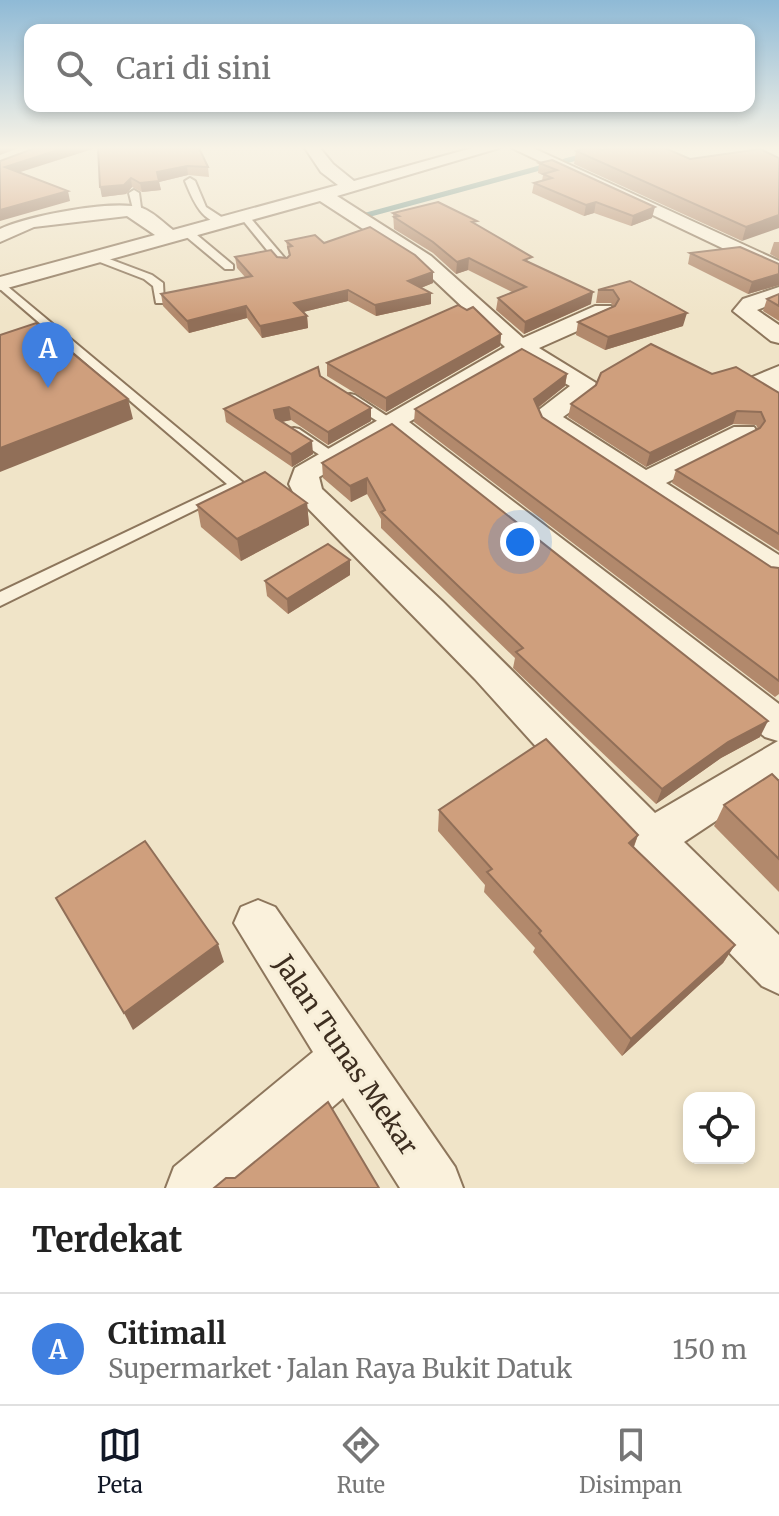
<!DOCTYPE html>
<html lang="id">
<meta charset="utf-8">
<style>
:root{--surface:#fff;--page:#f2f2f2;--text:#222;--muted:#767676;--line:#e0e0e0;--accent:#111827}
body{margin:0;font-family:Merriweather,serif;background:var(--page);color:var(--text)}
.controls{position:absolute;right:24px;bottom:24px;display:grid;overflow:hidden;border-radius:16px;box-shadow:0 4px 12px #0003}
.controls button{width:72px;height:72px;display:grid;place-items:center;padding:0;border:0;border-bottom:2px solid var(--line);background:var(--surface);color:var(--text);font:40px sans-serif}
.you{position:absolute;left:520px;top:542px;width:28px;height:28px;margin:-20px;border:6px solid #fff;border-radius:50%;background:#1a73e8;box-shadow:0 0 0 12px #1a73e833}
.badge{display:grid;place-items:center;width:52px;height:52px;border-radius:50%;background:var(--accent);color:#fff;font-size:26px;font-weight:700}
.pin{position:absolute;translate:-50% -66px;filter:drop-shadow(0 2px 4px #0008)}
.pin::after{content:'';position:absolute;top:42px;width:28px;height:24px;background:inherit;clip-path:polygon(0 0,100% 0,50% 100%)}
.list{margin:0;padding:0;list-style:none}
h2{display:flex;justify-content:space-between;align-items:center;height:104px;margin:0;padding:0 32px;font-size:34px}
h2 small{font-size:26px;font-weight:400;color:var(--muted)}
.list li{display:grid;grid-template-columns:52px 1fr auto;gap:24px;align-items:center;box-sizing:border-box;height:112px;padding:0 32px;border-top:2px solid var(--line)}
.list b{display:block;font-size:30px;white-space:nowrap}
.list p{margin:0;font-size:26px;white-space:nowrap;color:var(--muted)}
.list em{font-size:26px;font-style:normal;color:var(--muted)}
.icon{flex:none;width:44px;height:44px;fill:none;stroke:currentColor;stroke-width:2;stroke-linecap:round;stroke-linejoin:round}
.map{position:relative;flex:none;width:779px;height:1188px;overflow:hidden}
.search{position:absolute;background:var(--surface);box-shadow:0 4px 12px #0003;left:24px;right:24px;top:24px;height:88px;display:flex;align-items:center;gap:20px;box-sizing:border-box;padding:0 28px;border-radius:16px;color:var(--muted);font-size:30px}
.sheet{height:216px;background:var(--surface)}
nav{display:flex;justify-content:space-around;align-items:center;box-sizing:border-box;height:112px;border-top:2px solid var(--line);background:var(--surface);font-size:22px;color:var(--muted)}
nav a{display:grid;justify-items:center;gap:4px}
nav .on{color:var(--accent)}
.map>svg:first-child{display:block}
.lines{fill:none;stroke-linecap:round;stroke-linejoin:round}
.stream{stroke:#6f938a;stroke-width:5}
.lane-casing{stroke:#8d765c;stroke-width:4}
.street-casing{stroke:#8d765c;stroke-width:4}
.lane{fill:#faf1dc;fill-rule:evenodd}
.street{fill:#faf1dc;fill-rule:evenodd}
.wall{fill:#b2896c}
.shaded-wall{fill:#916f58}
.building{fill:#cf9f7d;stroke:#916f58;stroke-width:2}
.labels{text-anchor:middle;stroke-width:6;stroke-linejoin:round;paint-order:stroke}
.near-street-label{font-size:26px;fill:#3d2e20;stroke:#f7eed8}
</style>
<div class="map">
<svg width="779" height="1188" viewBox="0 0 779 1188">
<rect width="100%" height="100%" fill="#f0e4c8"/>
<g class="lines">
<g class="stream">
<path d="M565 161 584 156"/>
<path d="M363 216 547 166"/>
</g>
<g class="lane-casing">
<g id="lane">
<path d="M190 178 195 181 206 207 226 220V224C202 224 193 200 185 181Z"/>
<path d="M134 190 139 193 142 215 134 213 129 193Z"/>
<path d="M241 214H247L288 262V266H280L241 218Z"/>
<path d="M183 230H191L233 265V269H225L183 234Z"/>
<path d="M96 254 152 275 163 283 164 303H156L153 286 144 279 92 259 91 257Z"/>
<path d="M1 281 246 485 0 606V592L227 484 0 289Z"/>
<path d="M350 394 355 395 399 424 397 427H387L345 401V395Z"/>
<path d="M294 428 299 429 339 456 331 461 326 459 289 435V429Z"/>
</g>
</g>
<g class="street-casing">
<g id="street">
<path d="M305 148H320L333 164 354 181 472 148H499L337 196 431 256 523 338 595 306H611L614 311 611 316 539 348 596 383 592 396 563 417 646 470 734 427H754L758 433 754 439 666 483 779 555V581L767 578 542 428 535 413 570 386 520 358 409 422 779 704V779L684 842 779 935V994L762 986 633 854 475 679 294 494 289 484 295 468 505 347 417 264 320 201 0 290V277L155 235 127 216 34 227 0 242V229C27 216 114 199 142 208 153 212 164 223 173 230L338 185 321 172ZM392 435 765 737 778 741 655 813 442 601 322 489 319 477Z"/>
<path d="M512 148H533L779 261V275Z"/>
<path d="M779 287V301L757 310 779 325V343L771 341 733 311 743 299Z"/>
<path d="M779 366V405L770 402 746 383 750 378Z"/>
<path d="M258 900 275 907 455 1167 463 1188H400L343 1098 239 1188H166L174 1167 313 1052 234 923 241 907Z"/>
</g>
</g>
<use href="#lane" class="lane"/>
<use href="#street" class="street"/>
</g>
<g class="wall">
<path d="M98 148 208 167 209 177 188 175 159 182 161 190 142 192 132 187 126 194 102 197Z"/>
<path d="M602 150 690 159 779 158 742 241 574 164 576 151Z"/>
<path d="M552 160 652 218 631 226 594 213 584 216 532 193 534 183 542 181 543 175 538 173 539 163Z"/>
<path d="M393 213 476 225 591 304 524 334 496 310 498 298 512 292 468 270 456 274 433 253 394 229Z"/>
<path d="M286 241 324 243 433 272V283L421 288 431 293V304L376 316 348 301 303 312 307 316 308 328 262 338 247 318 189 333 163 306 161 294 245 277 237 268 235 257 287 258 289 256Z"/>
<path d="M774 242H779V259L770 254Z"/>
<path d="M690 253 779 264V285L748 294 688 264Z"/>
<path d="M630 281 683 326 605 350 576 335 578 322 613 306 611 303H596L598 290Z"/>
<path d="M779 294V321L763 311 767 299Z"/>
<path d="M501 334 500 346 386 412 327 376V363Z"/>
<path d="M567 374 565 386 538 408 542 417 771 567 779 568V694L775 697 414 422 415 409Z"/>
<path d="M712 374 779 393V551L672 483 676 470 758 429 756 425 733 424 646 467 568 417 571 404Z"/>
<path d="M320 376 371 408V421L328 445 291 420 282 422 313 454 292 467 226 422 224 409Z"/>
<path d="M392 424 760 737 721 758 656 804 513 668 515 658 381 528V519L367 494 351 502 323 478 322 463Z"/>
<path d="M307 503 309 525 241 561 201 527 197 505Z"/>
<path d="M350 560V575L288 614 267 596 265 581Z"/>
<path d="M779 781V892L714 826 724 805Z"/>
<path d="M439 810 638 835 634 847 735 945 723 963 622 1056 533 952 535 948 484 892 485 885 438 831Z"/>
</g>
<g class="shaded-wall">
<path d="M0 148H19L0 155Z"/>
<path d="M64 148H96L8 176 5 167Z"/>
<path d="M187 166 188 175 159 182 161 190 142 192 140 183 157 172Z"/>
<path d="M131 178 132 187 126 194 102 197 100 187Z"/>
<path d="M68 191 70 201 0 221V210Z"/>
<path d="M596 202 594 213 584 216 586 205Z"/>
<path d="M655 207 652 218 631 226 633 216Z"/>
<path d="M779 215V228L742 241 746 227Z"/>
<path d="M469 258 468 270 456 274 457 262Z"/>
<path d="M433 272V283L408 293V281Z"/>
<path d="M779 274V285L748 294 752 282Z"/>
<path d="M348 290V301L295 314 294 303Z"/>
<path d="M593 292 591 304 524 334 525 322Z"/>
<path d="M431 293V304L376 316 375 305Z"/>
<path d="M246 306 247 318 189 333 187 321Z"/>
<path d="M687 313 683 326 605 350 608 337Z"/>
<path d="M307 316 308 328 262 338 260 326Z"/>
<path d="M501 334 500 346 386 412V398Z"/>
<path d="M567 374 565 386 532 412 534 399Z"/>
<path d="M128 399 133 419 0 472V448Z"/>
<path d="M289 407 291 420 276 423 274 410Z"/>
<path d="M371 408V421L328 445V432Z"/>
<path d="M737 411 733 424 646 467 650 453Z"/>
<path d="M312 441 313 454 292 467 291 454Z"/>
<path d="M367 478V494L351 502 350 486Z"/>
<path d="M307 503 309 525 241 561 237 539Z"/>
<path d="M350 560V575L288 614 287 599Z"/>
<path d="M768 721 760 737 721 758 656 804 662 789 728 742Z"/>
<path d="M638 835 630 856 629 843Z"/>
<path d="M218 944 224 962 133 1030 124 1013Z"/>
<path d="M735 945 723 963 622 1056 631 1039Z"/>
</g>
<g class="building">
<path d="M35 148H64L5 167 68 191 0 210V161Z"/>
<path d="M98 148H199L208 167 187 166 157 172 159 181 140 183 131 178 124 185 100 187Z"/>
<path d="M586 148H598L602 150 610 148H665L690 159 760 149 779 158V215L746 227 576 151Z"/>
<path d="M552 160 655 207 633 216 596 202 586 205 534 183 552 178 543 174 557 170 539 163Z"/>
<path d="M438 202 477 221 472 222 532 257 524 260 593 292 525 322 498 298 526 287 469 258 457 262 433 242 394 217 399 216 393 213Z"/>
<path d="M370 227 415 255 433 272 408 281 431 293 375 305 348 290 294 303 307 316 260 326 246 306 187 321 161 294 252 276 235 257 271 250 277 257 287 258 290 255 288 247 292 246 286 241 315 235 324 243Z"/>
<path d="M740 247 779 264V274L752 282 690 253Z"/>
<path d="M630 281 687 313 608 337 578 322 615 306 619 299 613 290H598Z"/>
<path d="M779 294V306L767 299Z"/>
<path d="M458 305 467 310 473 307 501 334 386 398 327 363Z"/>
<path d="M36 323 128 399 0 448V335Z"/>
<path d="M651 344 712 374 736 367 779 393V534L676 470 760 428 765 421 761 412 737 411 650 453 571 404 596 385 601 373Z"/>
<path d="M522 349 567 374 534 399 542 417 771 567 779 568V681L415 409Z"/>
<path d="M318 367 320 376 371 408 328 432 289 407 274 410 276 418 312 441 291 454 224 409Z"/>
<path d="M392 424 768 721 728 742 662 789 516 652 523 648 381 512 385 510 367 478 350 486 322 463Z"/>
<path d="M265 472 307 503 237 539 197 505Z"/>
<path d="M328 544 350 560 287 599 265 581Z"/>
<path d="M546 739 638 835 629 843 735 945 631 1039 539 933 541 931 487 872 492 869 439 810Z"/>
<path d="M772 774 779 781V859L724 805Z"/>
<path d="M145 841 218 944 124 1013 56 898Z"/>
<path d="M328 1102 379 1188H214L226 1178H235Z"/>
</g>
<linearGradient id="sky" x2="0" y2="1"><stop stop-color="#8fbad6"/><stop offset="0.47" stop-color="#f8f3e6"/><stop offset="1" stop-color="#f8f3e6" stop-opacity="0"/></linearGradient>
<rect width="779" height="315" fill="url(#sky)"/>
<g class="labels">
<g class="near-street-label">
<text transform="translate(346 1055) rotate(56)" y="9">Jalan Tunas Mekar</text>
</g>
</g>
</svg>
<div class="controls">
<button><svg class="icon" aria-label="locate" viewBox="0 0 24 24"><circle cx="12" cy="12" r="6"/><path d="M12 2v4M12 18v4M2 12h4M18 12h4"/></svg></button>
</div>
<div class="you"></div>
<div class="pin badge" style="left:48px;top:388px;background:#3f7fe0">A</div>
<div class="search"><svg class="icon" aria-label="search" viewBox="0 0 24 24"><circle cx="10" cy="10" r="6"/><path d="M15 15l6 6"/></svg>Cari di sini</div>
</div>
<section class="sheet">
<h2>Terdekat<small></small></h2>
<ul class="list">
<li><span class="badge" style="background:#3f7fe0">A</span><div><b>Citimall</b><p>Supermarket · Jalan Raya Bukit Datuk</p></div><em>150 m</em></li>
</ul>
</section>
<nav>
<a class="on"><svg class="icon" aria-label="map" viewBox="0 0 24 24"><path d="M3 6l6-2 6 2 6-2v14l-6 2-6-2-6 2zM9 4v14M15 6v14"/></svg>Peta</a>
<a><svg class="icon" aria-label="directions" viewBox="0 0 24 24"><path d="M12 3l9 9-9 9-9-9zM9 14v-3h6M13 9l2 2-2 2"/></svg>Rute</a>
<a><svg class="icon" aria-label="saved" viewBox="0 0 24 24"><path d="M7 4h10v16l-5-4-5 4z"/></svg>Disimpan</a>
</nav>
